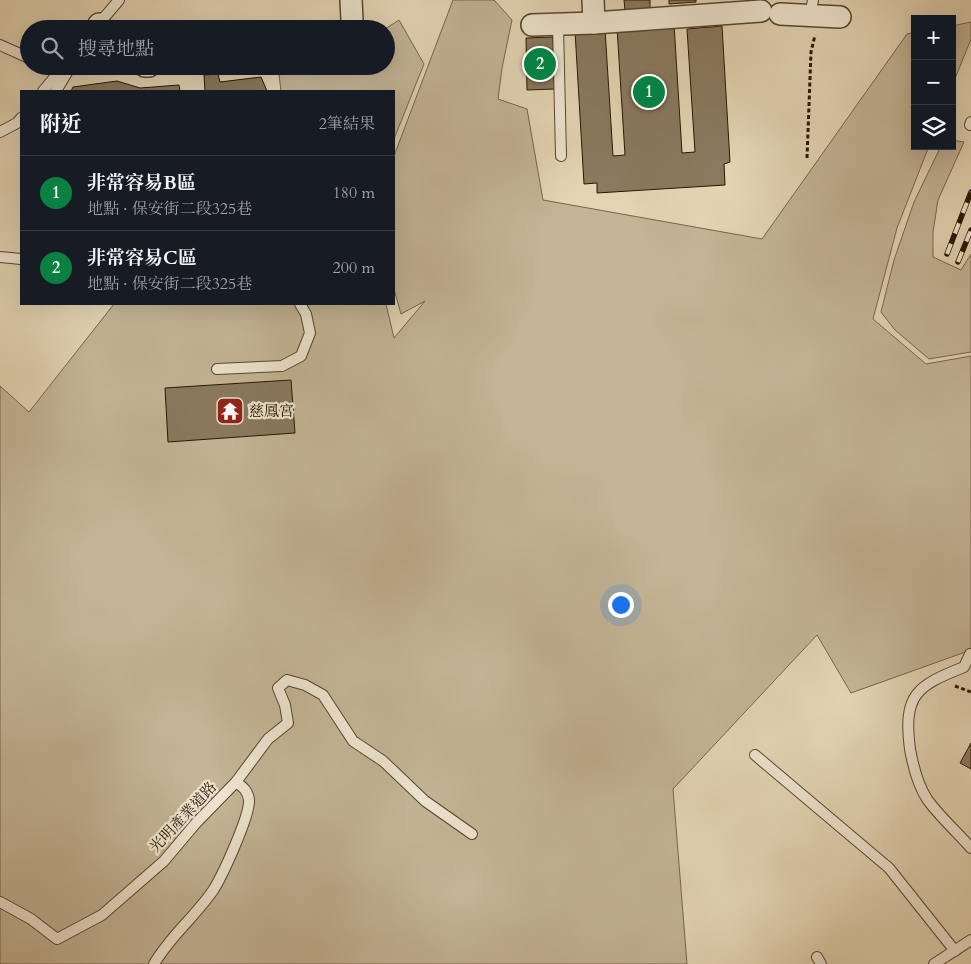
<!DOCTYPE html>
<html lang="zh-TW">
<meta charset="utf-8">
<style>
:root{--surface:#171b24;--page:#20242c;--text:#f1f3f6;--muted:#9ea1a6;--line:#363941;--accent:#0b8043}
body{margin:0;font-family:Cardo,"Noto Serif TC",serif;background:var(--page);color:var(--text)}
.controls{position:absolute;right:15px;top:15px;display:grid;overflow:hidden;border-radius:0px;box-shadow:0 5px 20px #0002}
.controls button{width:45px;height:45px;display:grid;place-items:center;padding:0;border:0;border-bottom:1px solid var(--line);background:var(--surface);color:var(--text);font:25px sans-serif}
.you{position:absolute;left:620px;top:604px;width:18px;height:18px;margin:-12px;border:4px solid #fff;border-radius:50%;background:#1a73e8;box-shadow:0 0 0 8px #1a73e833}
.badge{display:grid;place-items:center;width:32px;height:32px;border-radius:50%;background:var(--accent);color:#fff;font-size:16px;font-weight:700}
.pin{position:absolute;translate:-50% -50%;border:2px solid #fff;box-shadow:0 1px 5px #0006}
.list{margin:0;padding:0;list-style:none}
h2{display:flex;justify-content:space-between;align-items:center;height:65px;margin:0;padding:0 20px;font-size:21px}
h2 small{font-size:16px;font-weight:400;color:var(--muted)}
.list li{display:grid;grid-template-columns:32px 1fr auto;gap:15px;align-items:center;box-sizing:border-box;height:75px;padding:0 20px;border-top:1px solid var(--line)}
.list b{display:block;font-size:19px;white-space:nowrap}
.list p{margin:0;font-size:16px;white-space:nowrap;color:var(--muted)}
.list em{font-size:16px;font-style:normal;color:var(--muted)}
.icon{flex:none;width:28px;height:28px;fill:none;stroke:currentColor;stroke-width:2;stroke-linecap:round;stroke-linejoin:round}
.map{position:relative;flex:none;width:971px;height:964px;overflow:hidden}
.search{position:absolute;background:var(--surface);box-shadow:0 5px 20px #0002;left:20px;top:20px;width:375px;height:55px;display:flex;align-items:center;gap:12px;box-sizing:border-box;padding:0 18px;border-radius:28px;color:var(--muted);font-size:19px}
.panel{position:absolute;background:var(--surface);box-shadow:0 5px 20px #0002;left:20px;top:90px;width:375px;height:215px;border-radius:0px}
.map>svg:first-child{display:block}
.green{fill:#c3b495;stroke:#76654b}
.building{fill:#89795e;stroke:#281601}
.lines{fill:none;stroke-linecap:round;stroke-linejoin:round}
.service-casing{stroke:#57462e;stroke-width:12}
.minor-casing{stroke:#57462e;stroke-width:24}
.path{stroke:#281601;stroke-width:3;stroke-dasharray:4 2.5;stroke-linecap:butt}
.service{stroke:#ede3ce;stroke-width:10}
.minor{stroke:#ede3ce;stroke-width:21}
.rail-casing{stroke:#281601;stroke-width:5.5}
.rail{stroke:#ede3ce;stroke-width:4;stroke-dasharray:11;stroke-linecap:butt}
.labels{text-anchor:middle;stroke-width:4.5;stroke-linejoin:round;paint-order:stroke}
.poi-label{font-size:15px;fill:#281601;stroke:#ede3ce;text-anchor:start}
.street-label{font-size:15px;fill:#281601;stroke:#ede3ce}
</style>
<div class="map">
<svg width="971" height="964" viewBox="0 0 971 964">
<rect width="100%" height="100%" fill="#e3d4b3"/>
<filter id="stains"><feTurbulence type="fractalNoise" baseFrequency=".004" numOctaves="4"/><feColorMatrix values="0 0 0 0 .2 0 0 0 0 .09 0 0 0 0 .02 0 0 0 .5 -.17"/></filter>
<radialGradient id="worn" r=".72"><stop offset=".6" stop-color="#630" stop-opacity="0"/><stop offset="1" stop-color="#630" stop-opacity=".3"/></radialGradient>
<g class="green">
<path d="M453 0H494L512 20 502 68 498 99 527 109 543 200 762 239 907 34 915 32V146H929L897 228 873 319 926 364 971 356V650L851 693 817 635 673 789 687 964H0V386L29 412 114 304H386L394 338 425 301 401 314 394 289V156Z"/>
<path d="M399 20 424 64 394 139V91H281L279 75 316 66H386L385 29Z"/>
<path d="M971 22V39L952 86V26Z"/>
<path d="M952 140 964 142 938 200 933 232V257L961 270 971 254V352L929 359 895 330 881 312 894 260 914 202 941 146H952Z"/>
</g>
<g class="building">
<path d="M624 0H650V10L625 11Z"/>
<path d="M669 0H696V2L669 4Z"/>
<path d="M674 24 682 153 695 152 687 29 722 26 730 162 724 164 725 185 597 193V183L584 184 575 31 605 29 613 156 625 155 617 28Z"/>
<path d="M553 37 555 89 527 90 526 38Z"/>
<path d="M218 74 220 82 261 77 267 91H205L204 75Z"/>
<path d="M117 81 140 88 179 85 180 91H71L73 87Z"/>
<path d="M291 380 295 433 168 442 165 388Z"/>
<path d="M971 743V769L960 763Z"/>
</g>
<g class="lines">
<g class="service-casing">
<g id="service">
<path d="M810 15 813 0"/>
<path d="M558 25 561 156"/>
<path d="M97 26 119 0"/>
<path d="M0 45 29 58"/>
<path d="M46 66 59 72"/>
<path d="M43 91 64 66"/>
<path d="M56 91 71 66"/>
<path d="M970 125 971 122"/>
<path d="M0 132 17 123 21 118"/>
<path d="M0 257 21 259"/>
<path d="M217 369 282 366 301 356 310 333 306 314 300 304"/>
<path d="M970 654 964 667C916 686 903 695 910 749 913 766 918 785 927 799 938 815 958 833 971 848"/>
<path d="M755 755 889 868 955 951"/>
<path d="M236 782 268 739 288 723 285 705 278 688 287 680 305 685 323 695 353 741 383 761 425 801 472 834"/>
<path d="M0 902 31 919 57 939 102 915 164 861 196 823 236 782C243 787 248 791 249 800 250 816 223 874 214 889 196 916 170 936 154 964"/>
<path d="M817 957 821 964"/>
<path d="M934 964 971 940"/>
</g>
</g>
<g class="minor-casing">
<g id="minor">
<path d="M593 0 594 23 761 11"/>
<path d="M780 14 840 17"/>
<path d="M99 24 103 29"/>
<path d="M532 25 594 23"/>
<path d="M350 29 352 20 351 0"/>
<path d="M145 66H149"/>
</g>
</g>
<g class="path">
<path d="M807 158 811 52 815 35"/>
<path d="M955 686 971 692"/>
</g>
<use href="#service" class="service"/>
<use href="#minor" class="minor"/>
<g class="rail-casing">
<g id="rail">
<path d="M947 254 971 192"/>
<path d="M958 262 971 230"/>
</g>
</g>
<use href="#rail" class="rail"/>
</g>
<defs>
<g id="temple-square" transform="scale(1.4375)"><rect x="-9" y="-9" width="18" height="18" rx="4" fill="#8f2418" stroke="#ede3ce"/><path d="M0-6L5-2H3V0L6.5 2.5H4V6H1.5V3h-3V6H-4V2.5H-6.5L-3 0V-2H-5Z" fill="#fff"/></g>
</defs>
<g fill-rule="evenodd">
<use href="#temple-square" x="230" y="411"/>
</g>
<g class="labels">
<g class="poi-label">
<text x="249" y="416">慈鳳宮</text>
</g>
<g class="street-label">
<text transform="translate(183 817) rotate(-47)" y="5">光明產業道路</text>
</g>
</g>
<rect width="100%" height="100%" filter="url(#stains)"/>
<rect width="100%" height="100%" fill="url(#worn)"/>
</svg>
<div class="controls">
<button>+</button>
<button>−</button>
<button><svg class="icon" aria-label="layers" viewBox="0 0 24 24"><path d="M12 4l9 5-9 5-9-5zM3 14l9 5 9-5"/></svg></button>
</div>
<div class="you"></div>
<div class="pin badge" style="left:649px;top:92px">1</div>
<div class="pin badge" style="left:540px;top:64px">2</div>
<div class="search"><svg class="icon" aria-label="search" viewBox="0 0 24 24"><circle cx="10" cy="10" r="6"/><path d="M15 15l6 6"/></svg>搜尋地點</div>
<section class="panel">
<h2>附近<small>2筆結果</small></h2>
<ul class="list">
<li><span class="badge">1</span><div><b>非常容易B區</b><p>地點 · 保安街二段325巷</p></div><em>180 m</em></li>
<li><span class="badge">2</span><div><b>非常容易C區</b><p>地點 · 保安街二段325巷</p></div><em>200 m</em></li>
</ul>
</section>
</div>
